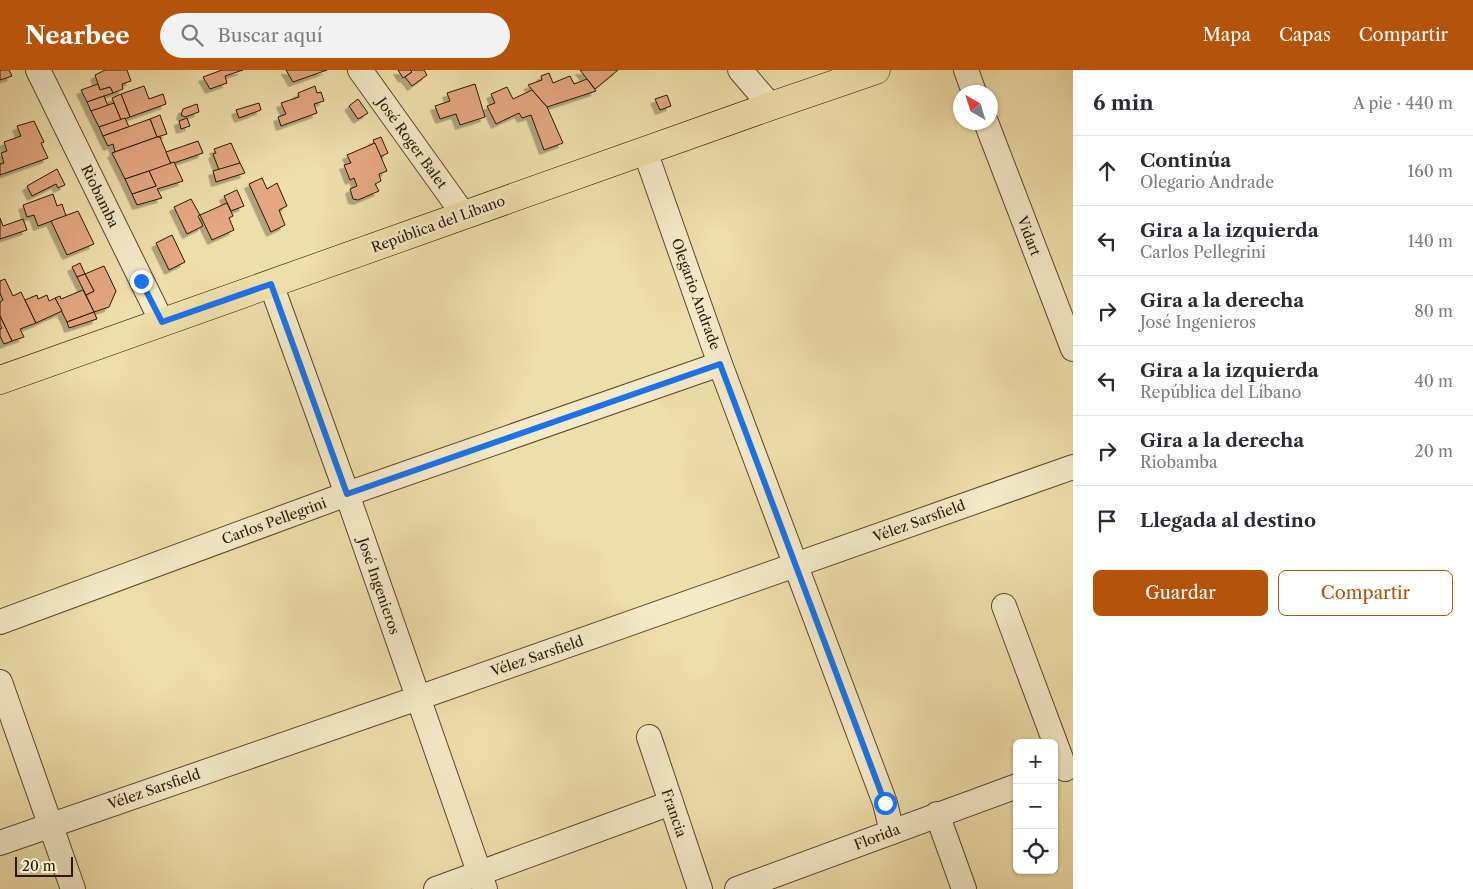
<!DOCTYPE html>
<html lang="es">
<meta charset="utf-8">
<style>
:root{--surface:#fff;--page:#f2f2f3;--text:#2b2b33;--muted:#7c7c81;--line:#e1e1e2;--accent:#b45309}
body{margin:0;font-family:"Libre Caslon Text",serif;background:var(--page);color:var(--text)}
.controls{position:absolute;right:15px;bottom:15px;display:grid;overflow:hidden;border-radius:8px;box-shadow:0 1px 4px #0004}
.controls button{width:45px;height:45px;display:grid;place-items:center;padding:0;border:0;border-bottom:1px solid var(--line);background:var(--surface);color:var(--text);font:25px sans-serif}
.compass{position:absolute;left:953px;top:15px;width:45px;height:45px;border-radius:50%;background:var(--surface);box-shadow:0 1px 4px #0004;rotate:321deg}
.scale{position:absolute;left:15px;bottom:12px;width:58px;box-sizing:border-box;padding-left:5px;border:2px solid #2c1601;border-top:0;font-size:14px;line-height:18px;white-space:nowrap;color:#2c1601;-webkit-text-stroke:4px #f4eac8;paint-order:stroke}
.stop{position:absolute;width:15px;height:15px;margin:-11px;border:4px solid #1a73e8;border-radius:50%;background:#fff}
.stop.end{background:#1a73e8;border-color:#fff;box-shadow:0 1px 5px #0008}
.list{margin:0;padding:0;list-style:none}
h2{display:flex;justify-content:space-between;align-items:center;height:65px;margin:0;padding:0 20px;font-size:21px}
h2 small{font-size:16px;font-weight:400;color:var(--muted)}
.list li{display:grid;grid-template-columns:32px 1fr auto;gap:15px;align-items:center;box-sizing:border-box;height:70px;padding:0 20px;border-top:1px solid var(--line)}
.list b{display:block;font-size:19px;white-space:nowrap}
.list p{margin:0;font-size:16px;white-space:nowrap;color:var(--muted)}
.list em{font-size:16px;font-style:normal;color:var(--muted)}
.actions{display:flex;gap:10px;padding:15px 20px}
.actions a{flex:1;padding:11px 0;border:1px solid var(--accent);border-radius:8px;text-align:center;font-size:18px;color:var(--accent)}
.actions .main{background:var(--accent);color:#fff}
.icon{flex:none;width:28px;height:28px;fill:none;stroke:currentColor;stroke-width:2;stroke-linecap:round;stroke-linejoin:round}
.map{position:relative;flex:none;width:1073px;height:819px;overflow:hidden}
header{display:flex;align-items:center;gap:30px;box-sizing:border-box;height:70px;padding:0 25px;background:var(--accent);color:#fff}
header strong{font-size:24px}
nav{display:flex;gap:28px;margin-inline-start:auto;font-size:18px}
.search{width:350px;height:45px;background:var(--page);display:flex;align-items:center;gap:12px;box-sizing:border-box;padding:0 18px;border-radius:28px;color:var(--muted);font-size:19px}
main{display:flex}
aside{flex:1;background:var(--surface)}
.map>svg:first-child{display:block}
.building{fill:#e3a781;stroke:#2c1601;filter:url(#shadow)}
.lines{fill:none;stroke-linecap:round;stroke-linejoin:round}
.minor-casing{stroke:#5c482b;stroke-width:26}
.major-casing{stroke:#2c1601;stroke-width:29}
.minor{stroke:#f4eac8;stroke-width:24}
.major{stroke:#eedeaa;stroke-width:28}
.route{stroke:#1a73e8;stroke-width:6}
.labels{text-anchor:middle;stroke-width:4.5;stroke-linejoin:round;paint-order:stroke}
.street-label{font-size:14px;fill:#2c1601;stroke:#f4eac8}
</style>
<header>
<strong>Nearbee</strong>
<div class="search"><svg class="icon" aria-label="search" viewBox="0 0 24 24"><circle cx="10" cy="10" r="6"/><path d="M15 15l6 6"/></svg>Buscar aquí</div>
<nav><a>Mapa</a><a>Capas</a><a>Compartir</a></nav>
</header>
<main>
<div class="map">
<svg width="1073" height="819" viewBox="0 0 1073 819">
<defs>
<filter id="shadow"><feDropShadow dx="-4.5" dy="4.5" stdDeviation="0" flood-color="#0004"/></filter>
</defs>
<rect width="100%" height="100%" fill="#eedeaa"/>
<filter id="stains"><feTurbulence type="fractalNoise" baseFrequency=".004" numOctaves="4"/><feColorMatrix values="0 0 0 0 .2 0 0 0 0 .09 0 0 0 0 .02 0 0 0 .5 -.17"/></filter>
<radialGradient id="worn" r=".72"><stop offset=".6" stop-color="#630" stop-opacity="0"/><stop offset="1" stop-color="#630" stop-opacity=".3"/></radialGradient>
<g class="building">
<path d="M0 0H9L12 6 0 10Z"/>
<path d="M105 0H127L131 11 122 14 123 19 113 23 110 17 100 20 95 5Z"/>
<path d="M243 0 225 6 227 13 210 19 203 7 222 0Z"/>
<path d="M286 0H327L293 12Z"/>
<path d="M398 0H410L412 2 403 8Z"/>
<path d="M410 0H424L427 5 412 16 405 7 412 2Z"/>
<path d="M580 0H618L595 19Z"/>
<path d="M549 3 553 13 570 6 574 14 587 9 596 21 547 37 528 15 542 10 541 6Z"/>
<path d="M98 14 100 20 110 17 113 23 87 32 81 20Z"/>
<path d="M475 14 485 47 460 55 456 44 440 49 435 36 450 31 447 23Z"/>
<path d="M144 16 149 29 163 24 166 34 130 47 121 24Z"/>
<path d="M315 16 317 23 321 22 324 31 314 34 317 43 281 56 278 47 286 44 281 33 299 27 298 23Z"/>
<path d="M507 17 513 29 532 20 547 37 563 73 544 80 531 45 522 48 519 43 496 54 487 36 495 33 491 24Z"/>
<path d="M121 24 130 47 121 50 112 28Z"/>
<path d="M667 25 671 36 660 40 655 29Z"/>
<path d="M104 26 108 36 91 41 87 32Z"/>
<path d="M358 29 368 43 358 49 349 36Z"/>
<path d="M114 33 121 50 99 57 91 41Z"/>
<path d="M259 33 261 40 239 48 236 40Z"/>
<path d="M197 34 199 42 185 47 181 45 183 39Z"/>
<path d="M160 45 167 64 157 67 150 49Z"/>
<path d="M125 48 129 57 103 66 99 57Z"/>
<path d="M187 48 190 56 181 59 179 51Z"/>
<path d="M150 49 157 67 115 82 113 74 108 76 103 66Z"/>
<path d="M34 51 44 72 41 73 48 88 0 105V94L4 93 1 83 7 81 4 72 21 66 17 56Z"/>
<path d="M157 67H160L171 94 125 109 112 83Z"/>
<path d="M381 67 388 83 380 87 373 70Z"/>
<path d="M198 71 203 83 171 94 166 82Z"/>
<path d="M231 73 240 93 219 100 213 84 216 83 214 79Z"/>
<path d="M375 73 387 101 379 104 381 111 375 114 379 121 358 130 353 129 350 119 357 116 354 108 350 110 344 95 351 93 347 85Z"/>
<path d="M174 92 183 111 157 119 162 128 137 135 132 124 156 116 149 101Z"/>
<path d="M240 93 245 103 216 112 213 101Z"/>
<path d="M57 99 65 115 58 118 56 114 32 126 27 116Z"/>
<path d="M149 101 156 116 132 124 125 109Z"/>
<path d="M262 108 267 119 277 113 287 136 279 140 285 155 271 162 249 114Z"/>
<path d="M237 120 244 136 231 141 224 126Z"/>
<path d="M53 124 57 136 62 134 66 146 38 156 34 145 27 147 23 135Z"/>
<path d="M191 129 200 145 198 146 203 156 187 164 174 137Z"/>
<path d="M227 133 233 146 229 148 234 160 212 170 200 145Z"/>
<path d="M78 141 94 174 67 185 51 151Z"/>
<path d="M0 148 3 156 23 149 27 160 0 169Z"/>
<path d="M172 165 185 192 169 200 156 173Z"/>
<path d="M80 193 85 204 77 207 72 197Z"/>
<path d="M104 196 116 221 109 237 94 242 86 225 94 221 85 204Z"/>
<path d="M85 204 94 221 86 225 77 207Z"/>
<path d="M5 209 13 226 21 222 36 253 20 259 24 267 12 271 0 246V232L3 230 0 223V211Z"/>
<path d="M83 220 94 242 67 252 55 228 60 226 61 229Z"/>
<path d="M37 225 38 229 47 225 49 231 55 228 62 241 36 253 25 230Z"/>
<path d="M94 242 97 249 69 258 67 252Z"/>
<path d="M0 246 12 271 4 274 0 266V259L2 258 0 255Z"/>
</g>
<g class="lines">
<g class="minor-casing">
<g id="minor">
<path d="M38 0 162 252"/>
<path d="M360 0 464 145"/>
<path d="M740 0 771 36"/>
<path d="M966 0 974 22"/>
<path d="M986 52 1073 279"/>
<path d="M645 81 720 294 885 733 892 762"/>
<path d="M271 214 347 424 485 819"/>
<path d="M1004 536 1065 699"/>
<path d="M0 552 347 424 720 294"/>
<path d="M0 612 73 819"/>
<path d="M649 667 700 819"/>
<path d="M937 744 964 819"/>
<path d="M0 773 418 628 1073 397"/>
<path d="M436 819 671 733"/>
<path d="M737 819 1017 716"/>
</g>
</g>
<g class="major-casing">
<path id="major" d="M0 310 771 36 876 0"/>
</g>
<use href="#minor" class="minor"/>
<use href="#major" class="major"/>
</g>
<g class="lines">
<path class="route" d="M141 211 162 252 271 214 347 424 720 294 885 733"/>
</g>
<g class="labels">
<g class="street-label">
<text transform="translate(412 73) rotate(54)" y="5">José Roger Balet</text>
<text transform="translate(100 126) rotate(64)" y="5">Riobamba</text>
<text transform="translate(438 154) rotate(-20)" y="5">República del Líbano</text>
<text transform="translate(1029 166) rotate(69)" y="5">Vidart</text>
<text transform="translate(696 224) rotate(70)" y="5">Olegario Andrade</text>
<text transform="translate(274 451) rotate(-20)" y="5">Carlos Pellegrini</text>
<text transform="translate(919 451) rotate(-20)" y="5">Vélez Sarsfield</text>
<text transform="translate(379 516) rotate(71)" y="5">José Ingenieros</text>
<text transform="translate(537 586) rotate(-19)" y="5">Vélez Sarsfield</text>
<text transform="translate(154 719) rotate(-19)" y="5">Vélez Sarsfield</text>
<text transform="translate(674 743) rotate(71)" y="5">Francia</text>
<text transform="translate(877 767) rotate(-21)" y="5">Florida</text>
</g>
</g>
<rect width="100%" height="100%" filter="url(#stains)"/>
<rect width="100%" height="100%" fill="url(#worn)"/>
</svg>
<div class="controls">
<button>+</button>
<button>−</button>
<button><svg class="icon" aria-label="locate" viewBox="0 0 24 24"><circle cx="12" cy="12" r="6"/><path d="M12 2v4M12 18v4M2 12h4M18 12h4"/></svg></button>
</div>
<svg class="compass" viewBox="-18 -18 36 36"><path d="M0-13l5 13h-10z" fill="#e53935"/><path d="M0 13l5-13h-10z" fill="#7c7c81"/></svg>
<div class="scale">20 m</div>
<div class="stop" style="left:885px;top:733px"></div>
<div class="stop end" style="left:141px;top:211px"></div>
</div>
<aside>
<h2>6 min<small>A pie · 440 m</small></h2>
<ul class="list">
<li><svg class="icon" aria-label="ahead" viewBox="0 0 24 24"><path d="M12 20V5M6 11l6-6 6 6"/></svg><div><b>Continúa</b><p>Olegario Andrade</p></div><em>160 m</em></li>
<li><svg class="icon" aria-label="left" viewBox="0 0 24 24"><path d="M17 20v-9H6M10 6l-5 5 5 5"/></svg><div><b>Gira a la izquierda</b><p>Carlos Pellegrini</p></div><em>140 m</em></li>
<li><svg class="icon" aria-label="right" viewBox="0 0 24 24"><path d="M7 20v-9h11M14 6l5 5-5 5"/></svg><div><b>Gira a la derecha</b><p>José Ingenieros</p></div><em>80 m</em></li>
<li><svg class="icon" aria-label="left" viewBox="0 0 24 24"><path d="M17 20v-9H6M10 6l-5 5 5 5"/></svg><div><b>Gira a la izquierda</b><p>República del Líbano</p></div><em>40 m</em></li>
<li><svg class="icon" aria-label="right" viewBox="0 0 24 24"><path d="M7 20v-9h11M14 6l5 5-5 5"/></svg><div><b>Gira a la derecha</b><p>Riobamba</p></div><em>20 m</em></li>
<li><svg class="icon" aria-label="arrive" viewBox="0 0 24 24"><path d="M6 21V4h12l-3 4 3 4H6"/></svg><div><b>Llegada al destino</b></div></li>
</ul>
<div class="actions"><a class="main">Guardar</a><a>Compartir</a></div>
</aside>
</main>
